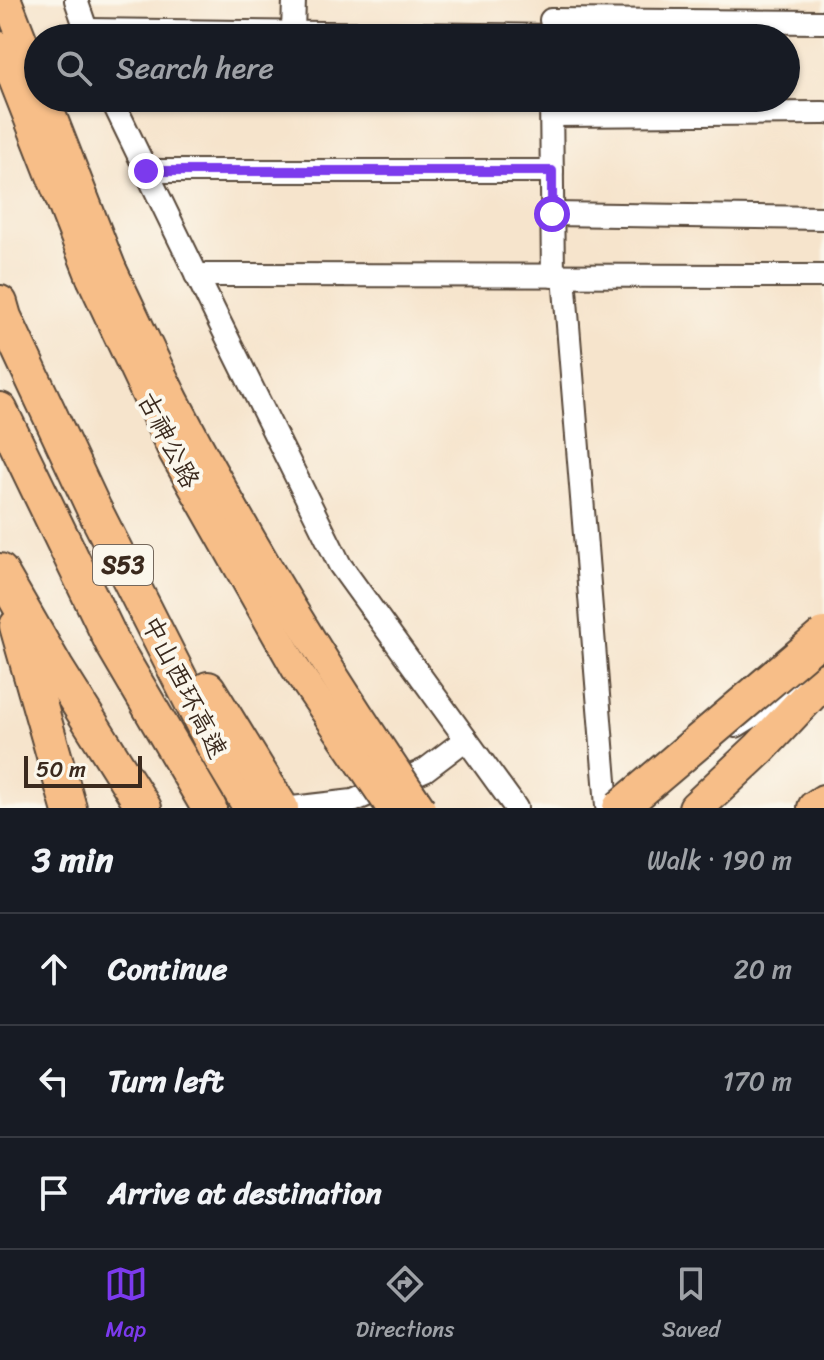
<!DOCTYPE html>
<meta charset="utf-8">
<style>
:root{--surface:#171b24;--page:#242831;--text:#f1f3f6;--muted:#9ea1a6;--line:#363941;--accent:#7c3aed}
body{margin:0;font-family:Sriracha,"LXGW WenKai TC",sans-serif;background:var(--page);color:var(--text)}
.scale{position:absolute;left:24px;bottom:20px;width:118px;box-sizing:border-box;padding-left:8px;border:4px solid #3b2a1e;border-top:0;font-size:22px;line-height:28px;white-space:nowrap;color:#3b2a1e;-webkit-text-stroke:6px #fbf7ec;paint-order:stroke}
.stop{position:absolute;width:24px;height:24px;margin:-18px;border:6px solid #7c3aed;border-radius:50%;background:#fff}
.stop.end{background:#7c3aed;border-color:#fff;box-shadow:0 2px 8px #0008}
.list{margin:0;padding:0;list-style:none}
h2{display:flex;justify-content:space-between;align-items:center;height:104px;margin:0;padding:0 32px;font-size:34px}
h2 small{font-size:26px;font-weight:400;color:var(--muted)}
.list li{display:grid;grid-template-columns:52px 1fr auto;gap:24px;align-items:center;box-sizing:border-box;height:112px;padding:0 32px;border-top:2px solid var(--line)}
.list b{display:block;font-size:30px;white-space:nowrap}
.list em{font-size:26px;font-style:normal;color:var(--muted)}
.icon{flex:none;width:44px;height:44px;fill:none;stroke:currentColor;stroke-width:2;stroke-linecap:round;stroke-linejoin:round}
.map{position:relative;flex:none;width:824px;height:808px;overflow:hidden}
.search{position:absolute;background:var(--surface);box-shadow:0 2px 6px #0004;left:24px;right:24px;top:24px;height:88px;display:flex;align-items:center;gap:20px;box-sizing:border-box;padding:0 28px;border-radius:44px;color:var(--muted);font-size:30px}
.sheet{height:440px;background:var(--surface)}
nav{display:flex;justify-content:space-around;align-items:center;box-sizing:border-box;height:112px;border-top:2px solid var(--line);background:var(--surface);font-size:22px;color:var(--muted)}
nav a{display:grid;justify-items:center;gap:4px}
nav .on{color:var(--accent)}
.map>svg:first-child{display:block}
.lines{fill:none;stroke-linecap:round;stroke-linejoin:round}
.minor-casing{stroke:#574638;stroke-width:26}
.major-casing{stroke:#574638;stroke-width:32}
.highway-casing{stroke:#574638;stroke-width:38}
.minor{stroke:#fff;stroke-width:22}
.major{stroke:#f7be88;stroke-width:28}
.highway{stroke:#f7be88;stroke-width:34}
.major-bridge-casing{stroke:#574638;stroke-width:32;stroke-linecap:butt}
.highway-bridge-casing{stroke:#574638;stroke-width:38;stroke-linecap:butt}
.major-bridge{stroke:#f7be88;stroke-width:28}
.highway-bridge{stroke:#f7be88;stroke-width:34}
.route{stroke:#7c3aed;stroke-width:10}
.labels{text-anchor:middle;stroke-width:8;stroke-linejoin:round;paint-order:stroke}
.shield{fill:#fbf7ec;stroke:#75685c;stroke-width:2}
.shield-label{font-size:24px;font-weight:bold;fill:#3b2a1e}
.street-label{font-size:26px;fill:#3b2a1e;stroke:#fbf7ec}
</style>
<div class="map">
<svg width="824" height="808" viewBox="0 0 824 808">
<rect width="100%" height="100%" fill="#fbf7ec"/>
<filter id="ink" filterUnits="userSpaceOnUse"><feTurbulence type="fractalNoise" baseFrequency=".0125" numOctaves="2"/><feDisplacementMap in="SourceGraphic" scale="16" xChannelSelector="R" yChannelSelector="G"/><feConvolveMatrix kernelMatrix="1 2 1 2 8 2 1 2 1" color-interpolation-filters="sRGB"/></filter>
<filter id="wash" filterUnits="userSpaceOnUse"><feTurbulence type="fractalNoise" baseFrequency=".006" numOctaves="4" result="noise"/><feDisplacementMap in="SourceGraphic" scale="32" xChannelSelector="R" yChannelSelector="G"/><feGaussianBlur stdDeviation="1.8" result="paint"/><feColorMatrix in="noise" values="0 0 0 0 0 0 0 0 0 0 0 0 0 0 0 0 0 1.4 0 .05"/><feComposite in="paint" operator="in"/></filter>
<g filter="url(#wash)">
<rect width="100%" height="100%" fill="#f6e4cc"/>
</g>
<g filter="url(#ink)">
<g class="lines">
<g class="minor-casing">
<g id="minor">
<path d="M76 0 89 38"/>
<path d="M551 20 824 22"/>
<path d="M86 30 551 36"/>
<path d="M293 32 294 0"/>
<path d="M111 98 219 321 340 565 516 808"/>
<path d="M551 98 553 276"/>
<path d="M552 115 824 113"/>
<path d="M146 171H552"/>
<path d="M552 214 824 218"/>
<path d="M196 275 824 276"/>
<path d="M564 276 607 806"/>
<path d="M736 726 809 681"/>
<path d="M292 808 353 801 425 770 466 739"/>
</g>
</g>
<g class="major-casing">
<g id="major">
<path d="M7 0 38 80"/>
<path d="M0 46 91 278"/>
<path d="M45 98 112 269"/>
</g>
</g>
<g class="highway-casing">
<g id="highway">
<path d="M0 303 4 317 93 507 215 748 251 808"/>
<path d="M0 410 114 646 209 808"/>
<path d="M0 571 56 668 144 808"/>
<path d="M17 626 69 808"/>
<path d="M208 689 281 808"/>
<path d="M696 808 760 748 824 680"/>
<path d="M815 808 824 802"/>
</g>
</g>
<use href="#minor" class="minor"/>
<use href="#major" class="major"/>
<use href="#highway" class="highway"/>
<g class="major-bridge-casing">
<g id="major-bridge">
<path d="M112 269C133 313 153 357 175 401 248 541 332 677 421 808"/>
<path d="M91 278 173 452 296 669 391 808"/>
</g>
</g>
<g class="highway-bridge-casing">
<path id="highway-bridge" d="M620 808 824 635"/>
</g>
<use href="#major-bridge" class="major-bridge"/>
<use href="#highway-bridge" class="highway-bridge"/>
</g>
</g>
<g class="lines" filter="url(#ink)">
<path class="route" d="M146 171H552V214"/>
</g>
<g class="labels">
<rect class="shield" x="93" y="545" width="60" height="40" rx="6"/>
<g class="shield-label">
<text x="123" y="573">S53</text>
</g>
<g class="street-label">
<text transform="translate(169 440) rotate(63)" y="9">古神公路</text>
<text transform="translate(185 687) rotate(63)" y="9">中山西环高速</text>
</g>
</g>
</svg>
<div class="scale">50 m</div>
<div class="stop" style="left:552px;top:214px"></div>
<div class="stop end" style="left:146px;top:171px"></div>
<div class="search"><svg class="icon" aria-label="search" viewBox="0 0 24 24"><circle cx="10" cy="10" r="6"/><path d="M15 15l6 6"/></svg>Search here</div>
</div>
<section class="sheet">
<h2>3 min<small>Walk · 190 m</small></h2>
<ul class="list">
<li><svg class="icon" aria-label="ahead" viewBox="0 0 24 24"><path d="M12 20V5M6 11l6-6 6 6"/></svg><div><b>Continue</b></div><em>20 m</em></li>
<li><svg class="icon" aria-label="left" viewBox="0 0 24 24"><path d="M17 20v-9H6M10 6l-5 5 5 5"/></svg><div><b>Turn left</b></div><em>170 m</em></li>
<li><svg class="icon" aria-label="arrive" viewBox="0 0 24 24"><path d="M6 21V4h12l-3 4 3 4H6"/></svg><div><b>Arrive at destination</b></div></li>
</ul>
</section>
<nav>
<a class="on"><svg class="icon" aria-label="map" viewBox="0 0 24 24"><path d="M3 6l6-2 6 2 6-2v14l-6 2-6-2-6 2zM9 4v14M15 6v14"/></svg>Map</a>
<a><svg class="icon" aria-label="directions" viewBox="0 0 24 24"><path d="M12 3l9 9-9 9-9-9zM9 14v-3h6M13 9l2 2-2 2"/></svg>Directions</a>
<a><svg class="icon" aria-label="saved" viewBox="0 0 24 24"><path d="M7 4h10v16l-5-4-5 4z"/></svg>Saved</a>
</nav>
